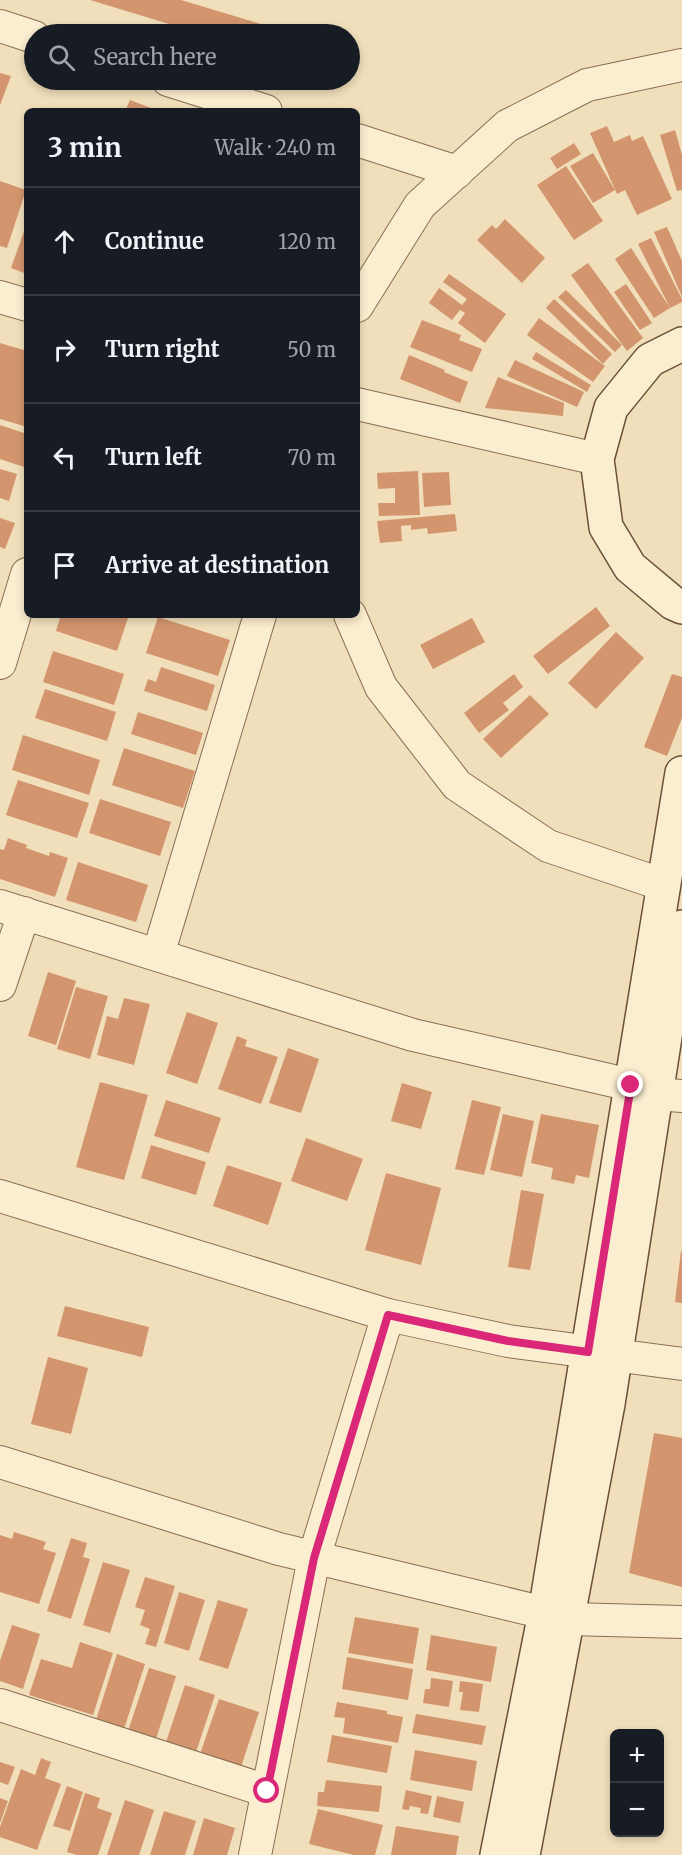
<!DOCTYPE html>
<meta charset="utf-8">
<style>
:root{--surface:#171b24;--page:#20242c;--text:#f1f3f6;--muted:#9ea1a6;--line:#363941}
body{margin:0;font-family:Merriweather,serif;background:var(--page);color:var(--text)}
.controls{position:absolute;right:18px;bottom:18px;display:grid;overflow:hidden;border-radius:9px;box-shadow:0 3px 9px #0003}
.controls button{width:54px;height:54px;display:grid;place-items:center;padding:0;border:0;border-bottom:2px solid var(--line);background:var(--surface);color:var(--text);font:30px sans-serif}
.stop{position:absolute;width:18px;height:18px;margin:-14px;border:4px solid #db2777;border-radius:50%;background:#fff}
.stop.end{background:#db2777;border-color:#fff;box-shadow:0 2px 6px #0008}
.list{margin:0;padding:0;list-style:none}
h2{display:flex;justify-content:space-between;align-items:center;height:78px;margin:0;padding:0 24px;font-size:26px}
h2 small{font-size:20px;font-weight:400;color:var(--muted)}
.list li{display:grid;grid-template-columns:39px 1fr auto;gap:18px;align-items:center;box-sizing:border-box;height:108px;padding:0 24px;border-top:2px solid var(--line)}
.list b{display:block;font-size:22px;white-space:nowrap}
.list em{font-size:20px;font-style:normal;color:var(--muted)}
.icon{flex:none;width:33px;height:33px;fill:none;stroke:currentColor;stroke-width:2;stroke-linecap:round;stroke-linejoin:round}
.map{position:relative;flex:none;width:682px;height:1855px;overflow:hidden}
.search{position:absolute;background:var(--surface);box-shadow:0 3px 9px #0003;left:24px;top:24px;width:336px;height:66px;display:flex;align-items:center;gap:15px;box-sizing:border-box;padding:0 21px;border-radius:33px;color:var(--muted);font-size:22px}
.panel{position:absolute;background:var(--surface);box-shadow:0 3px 9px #0003;left:24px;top:108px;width:336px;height:510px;border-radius:9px}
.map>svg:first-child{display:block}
.building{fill:#d2956e}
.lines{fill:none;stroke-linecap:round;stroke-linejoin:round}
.street-casing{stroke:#896f54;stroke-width:34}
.secondary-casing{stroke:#6a5037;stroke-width:36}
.street{stroke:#fbedcf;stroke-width:32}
.secondary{stroke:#fbedcf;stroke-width:33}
.route{stroke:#db2777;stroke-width:8}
</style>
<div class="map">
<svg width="682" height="1855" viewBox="0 0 682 1855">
<rect width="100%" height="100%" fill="#f1dfbb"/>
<g class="building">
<path d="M90 0H181L271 27 269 34H202Z"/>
<path d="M0 73 11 76 0 105Z"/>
<path d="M130 100 159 111H125Z"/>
<path d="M607 126 614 142 630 135 632 141 643 136 672 199 637 215 625 190 617 194 590 133Z"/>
<path d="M675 130 682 155V190L677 191 660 135Z"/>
<path d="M574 143 581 154 557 169 550 158Z"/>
<path d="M593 153 615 190 593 203 570 166Z"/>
<path d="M566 166 603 221 574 240 537 185Z"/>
<path d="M0 181 26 190 7 248 0 246Z"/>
<path d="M505 219 545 258 522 283 477 240 492 225 496 229Z"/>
<path d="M27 223V274L11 268Z"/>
<path d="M667 227 682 261V297L654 232Z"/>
<path d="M651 238 682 299V302L670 308 638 244Z"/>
<path d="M631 248 670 308 654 318 615 259Z"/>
<path d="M588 263 643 338 627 351 571 275Z"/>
<path d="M449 274 506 314 485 343 458 323 465 313 460 310 452 320 429 303 439 288 462 305 467 299 443 282Z"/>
<path d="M626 284 652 323 640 330 614 292Z"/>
<path d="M566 290 622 345 615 352 558 297Z"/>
<path d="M554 299 612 354 603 364 546 308Z"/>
<path d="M539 318 605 366 593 382 527 335Z"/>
<path d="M422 320 461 335 459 340 482 349 472 372 410 347Z"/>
<path d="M0 343 27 351V427L0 419Z"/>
<path d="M536 352 591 385 587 392 532 359Z"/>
<path d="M409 355 445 370 444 372 468 382 460 403 400 379Z"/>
<path d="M515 360 584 392 577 407 507 376Z"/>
<path d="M498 377 564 403 563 416 485 408Z"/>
<path d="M0 425 27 434V468L0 459Z"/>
<path d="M0 469 17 474 9 501 0 498Z"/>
<path d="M418 471 420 515 379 516 378 503H395V488L378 489 377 473Z"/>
<path d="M449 472 451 505 424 507 422 473Z"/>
<path d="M455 514 457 531 428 534 427 528 411 530V525L401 526 402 541 380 543 377 521Z"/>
<path d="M0 518 15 523 5 549 0 547Z"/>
<path d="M596 607 610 626 548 674 533 656Z"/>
<path d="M61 615H129L117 651 56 631Z"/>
<path d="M158 617 230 640 218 676 146 653Z"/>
<path d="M472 618 485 642 433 669 420 645Z"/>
<path d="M616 632 644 658 596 709 568 683Z"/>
<path d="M53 651 124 674 114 705 43 682Z"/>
<path d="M161 667 215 685 207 711 144 691 148 679 156 682Z"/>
<path d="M514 674 523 687 503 703 509 710 479 733 464 713Z"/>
<path d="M672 674 682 677V718L667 756 644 747Z"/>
<path d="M45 689 116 712 107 741 35 718Z"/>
<path d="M530 695 549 714 501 758 483 739Z"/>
<path d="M138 712 203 733 196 755 131 734Z"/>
<path d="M23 735 100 760 89 795 12 770Z"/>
<path d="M124 748 195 771 183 808 112 785Z"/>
<path d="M18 780 89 803 77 838 6 815Z"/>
<path d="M100 799 171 822 160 856 89 833Z"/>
<path d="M8 838 27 845 26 848 49 856 50 852 68 858 55 897 0 879V849L4 850Z"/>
<path d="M78 862 148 885 136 922 66 900Z"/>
<path d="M48 972 76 981 56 1045 28 1036Z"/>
<path d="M76 987 108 996 90 1059 57 1049Z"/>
<path d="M124 998 150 1004 134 1065 97 1055 107 1016 118 1019Z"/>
<path d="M187 1012 218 1023 197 1084 166 1073Z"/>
<path d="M237 1036 247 1040 245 1046 278 1057 261 1104 218 1089Z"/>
<path d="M288 1048 319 1059 301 1113 269 1103Z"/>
<path d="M100 1082 148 1095 124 1180 76 1167Z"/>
<path d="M402 1083 432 1092 421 1129 391 1121Z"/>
<path d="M166 1100 221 1118 209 1153 154 1136Z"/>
<path d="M472 1100 501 1107 484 1175 455 1169Z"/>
<path d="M503 1114 534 1121 522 1177 490 1170Z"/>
<path d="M541 1114 599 1125 589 1178 576 1175 574 1184 551 1179 553 1168 531 1163Z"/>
<path d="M306 1138 363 1159 347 1201 291 1181Z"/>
<path d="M151 1145 206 1162 196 1195 141 1178Z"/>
<path d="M227 1165 282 1183 268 1225 213 1206Z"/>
<path d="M386 1173 441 1188 421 1265 365 1250Z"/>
<path d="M521 1190 544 1194 530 1270 508 1267Z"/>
<path d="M681 1251H682V1303L675 1302Z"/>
<path d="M65 1306 149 1327 142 1357 57 1336Z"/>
<path d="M48 1357 88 1368 71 1434 31 1424Z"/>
<path d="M654 1433 682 1438V1587L629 1573Z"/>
<path d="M14 1532 46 1542 43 1549 56 1553 39 1604 0 1592V1535L12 1539Z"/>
<path d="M71 1538 87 1543 83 1557 90 1559 71 1619 47 1611Z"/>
<path d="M103 1562 130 1570 110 1633 83 1625Z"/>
<path d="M145 1577 175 1586 156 1647 145 1644 150 1629 140 1625 145 1610 135 1607Z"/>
<path d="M179 1592 205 1600 189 1651 164 1643Z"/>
<path d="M218 1600 248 1609 228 1669 199 1660Z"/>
<path d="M355 1617 419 1628 413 1664 348 1653Z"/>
<path d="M12 1625 40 1634 23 1689 0 1681V1661Z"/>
<path d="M431 1635 497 1647 491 1682 426 1670Z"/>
<path d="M80 1642 113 1653 93 1715 29 1695 41 1659 72 1668Z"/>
<path d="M117 1654 145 1664 124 1729 96 1720Z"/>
<path d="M347 1657 413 1669 408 1700 342 1689Z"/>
<path d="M149 1668 176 1676 155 1742 127 1734Z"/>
<path d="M431 1678 453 1681 449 1707 423 1703 425 1689H430Z"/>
<path d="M460 1681 483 1684 479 1712 460 1710 463 1692H459Z"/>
<path d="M185 1685 215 1695 196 1752 166 1742Z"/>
<path d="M219 1699 259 1712 241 1767 200 1754Z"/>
<path d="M337 1702 387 1711V1714L403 1717 398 1743 343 1733 345 1718 334 1717Z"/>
<path d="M416 1714 486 1726 482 1745 412 1733Z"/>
<path d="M332 1735 392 1746 387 1773 327 1762Z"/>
<path d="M415 1750 477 1761 472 1791 410 1780Z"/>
<path d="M41 1758 51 1762 45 1778 61 1784 37 1850 0 1837V1827L21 1769 35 1775Z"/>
<path d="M0 1762 15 1767 8 1785 0 1782Z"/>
<path d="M326 1780 382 1786 379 1812 317 1806 318 1792H324Z"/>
<path d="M67 1786 83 1792 70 1831 53 1826Z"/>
<path d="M406 1790 432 1796 428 1814 420 1813 421 1808 410 1806 409 1810 402 1809Z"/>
<path d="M85 1793 100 1798 97 1808 112 1813 98 1855H77L67 1852Z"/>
<path d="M437 1796 464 1802 460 1823 433 1817Z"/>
<path d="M0 1798 8 1801 0 1823Z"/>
<path d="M125 1800 154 1810 139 1855H107Z"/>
<path d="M318 1809 383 1825 375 1855H354L309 1844Z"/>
<path d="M164 1811 196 1821 185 1855H150Z"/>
<path d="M204 1818 235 1828 227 1855H193Z"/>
<path d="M396 1826 459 1836 456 1855H391Z"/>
</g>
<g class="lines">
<g class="street-casing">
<g id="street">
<path d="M0 26 34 37"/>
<path d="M168 80 266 111"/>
<path d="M357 140 457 172"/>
<path d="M0 297 27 305"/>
<path d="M357 306 420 205 507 126 587 85 682 65"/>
<path d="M357 404 597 459"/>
<path d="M350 615 381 687 457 785 548 846 664 885"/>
<path d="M0 663 27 574"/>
<path d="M0 906 413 1035 631 1085"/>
<path d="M158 955 260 615"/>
<path d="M0 985 24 913"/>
<path d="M656 1094 682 1096"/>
<path d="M0 1196 388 1315 508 1341 682 1364"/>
<path d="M0 1462 279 1549 545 1613"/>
<path d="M569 1619 682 1622"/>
<path d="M0 1705 267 1791"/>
<path d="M255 1855 314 1558 388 1315"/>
</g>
</g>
<g class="secondary-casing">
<g id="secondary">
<path d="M682 344 650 360 611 408 597 459 606 527 630 567 673 603 682 607"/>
<path d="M497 1855 545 1613 682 773"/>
<path d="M523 1855 608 1404 682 927"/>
</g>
</g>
<use href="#street" class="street"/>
<use href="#secondary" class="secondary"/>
</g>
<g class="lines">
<path class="route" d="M267 1791 314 1558 388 1315 508 1341 588 1352 631 1085"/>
</g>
</svg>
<div class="controls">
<button>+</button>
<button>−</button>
</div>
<div class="stop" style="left:267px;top:1791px"></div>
<div class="stop end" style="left:631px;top:1085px"></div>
<div class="search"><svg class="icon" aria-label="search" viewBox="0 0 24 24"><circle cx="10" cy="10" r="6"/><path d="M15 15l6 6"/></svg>Search here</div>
<section class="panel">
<h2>3 min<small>Walk · 240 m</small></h2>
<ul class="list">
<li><svg class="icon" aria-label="ahead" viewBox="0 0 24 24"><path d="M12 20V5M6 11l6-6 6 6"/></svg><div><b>Continue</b></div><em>120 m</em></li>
<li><svg class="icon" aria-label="right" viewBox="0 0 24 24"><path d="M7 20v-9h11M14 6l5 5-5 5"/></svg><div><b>Turn right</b></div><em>50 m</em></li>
<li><svg class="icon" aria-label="left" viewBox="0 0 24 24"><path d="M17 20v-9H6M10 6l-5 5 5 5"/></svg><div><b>Turn left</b></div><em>70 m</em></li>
<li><svg class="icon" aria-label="arrive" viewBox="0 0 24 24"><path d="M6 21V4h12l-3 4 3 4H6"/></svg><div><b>Arrive at destination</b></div></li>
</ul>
</section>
</div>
